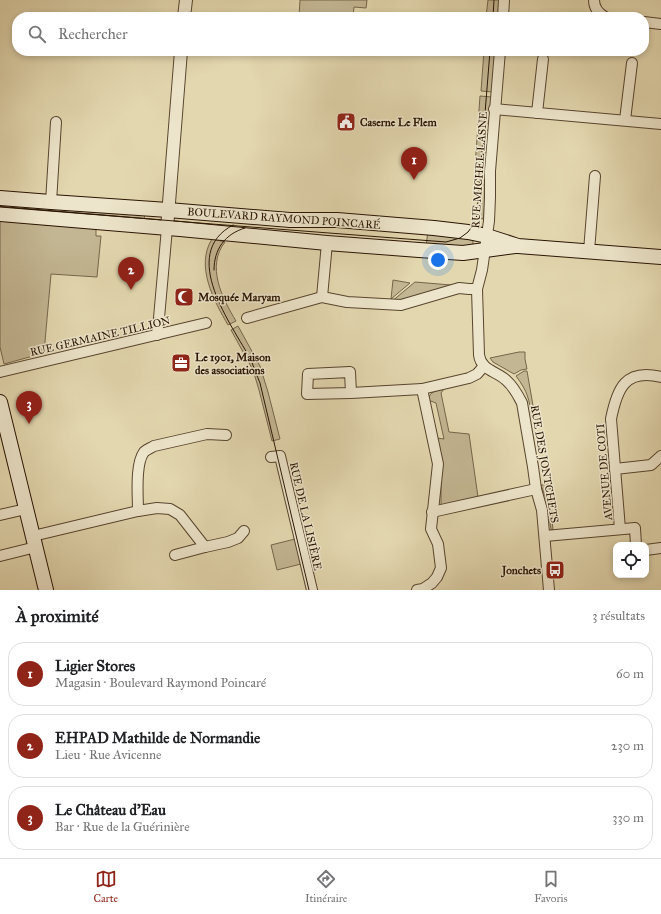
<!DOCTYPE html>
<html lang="fr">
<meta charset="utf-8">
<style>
:root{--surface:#fff;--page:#f6f6f6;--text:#202124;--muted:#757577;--line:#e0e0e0;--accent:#8f2418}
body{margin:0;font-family:"IM FELL Great Primer",serif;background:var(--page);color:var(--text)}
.controls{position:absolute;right:12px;bottom:12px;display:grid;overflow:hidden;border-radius:8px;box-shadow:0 2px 6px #0003}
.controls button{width:36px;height:36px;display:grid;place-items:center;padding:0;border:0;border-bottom:1px solid var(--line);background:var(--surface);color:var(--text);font:20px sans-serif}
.you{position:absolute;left:438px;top:260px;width:14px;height:14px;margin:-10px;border:3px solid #fff;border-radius:50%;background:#1a73e8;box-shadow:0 0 0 6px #1a73e833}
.badge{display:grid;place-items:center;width:26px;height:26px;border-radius:50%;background:var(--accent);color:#fff;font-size:13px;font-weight:700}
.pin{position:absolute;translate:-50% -33px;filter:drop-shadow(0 1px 2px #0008)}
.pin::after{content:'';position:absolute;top:21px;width:14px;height:12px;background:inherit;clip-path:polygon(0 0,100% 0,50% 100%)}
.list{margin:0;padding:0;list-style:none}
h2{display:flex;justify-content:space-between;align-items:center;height:52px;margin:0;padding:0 16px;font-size:17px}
h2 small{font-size:13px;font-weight:400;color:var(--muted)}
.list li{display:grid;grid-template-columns:26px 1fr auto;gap:12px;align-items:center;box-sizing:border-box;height:64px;margin:0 8px 8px;padding:0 8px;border:1px solid var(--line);border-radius:16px}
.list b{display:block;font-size:15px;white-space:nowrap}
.list p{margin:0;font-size:13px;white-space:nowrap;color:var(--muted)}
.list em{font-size:13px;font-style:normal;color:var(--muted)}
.icon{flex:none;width:22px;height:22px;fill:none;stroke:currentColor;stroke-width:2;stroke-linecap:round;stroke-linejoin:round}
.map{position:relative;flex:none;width:661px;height:590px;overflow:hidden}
.search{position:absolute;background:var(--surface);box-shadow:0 2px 6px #0003;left:12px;right:12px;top:12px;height:44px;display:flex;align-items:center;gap:10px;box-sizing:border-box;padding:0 14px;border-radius:16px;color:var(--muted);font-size:15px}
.sheet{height:268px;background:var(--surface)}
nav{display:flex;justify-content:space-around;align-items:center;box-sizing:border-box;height:56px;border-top:1px solid var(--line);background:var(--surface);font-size:11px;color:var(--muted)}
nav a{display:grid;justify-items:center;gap:2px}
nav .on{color:var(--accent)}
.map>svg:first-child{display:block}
.green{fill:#c3b692;stroke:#76654a}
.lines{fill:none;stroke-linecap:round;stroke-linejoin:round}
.minor-casing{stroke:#58452e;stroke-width:12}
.tertiary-casing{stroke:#58452e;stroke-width:14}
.secondary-casing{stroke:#291403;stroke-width:16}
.minor{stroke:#ede5cb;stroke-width:10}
.tertiary{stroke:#ede5cb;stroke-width:12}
.secondary{stroke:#ede5cb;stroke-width:14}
.tram{stroke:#291403;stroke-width:1}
.labels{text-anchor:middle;stroke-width:3;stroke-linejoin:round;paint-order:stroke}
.poi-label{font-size:11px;font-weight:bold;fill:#291403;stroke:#ede5cb;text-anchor:start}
.street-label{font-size:11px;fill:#291403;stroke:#ede5cb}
</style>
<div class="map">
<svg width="661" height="590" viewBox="0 0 661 590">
<rect width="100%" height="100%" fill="#e3d7af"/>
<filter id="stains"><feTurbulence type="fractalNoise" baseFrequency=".005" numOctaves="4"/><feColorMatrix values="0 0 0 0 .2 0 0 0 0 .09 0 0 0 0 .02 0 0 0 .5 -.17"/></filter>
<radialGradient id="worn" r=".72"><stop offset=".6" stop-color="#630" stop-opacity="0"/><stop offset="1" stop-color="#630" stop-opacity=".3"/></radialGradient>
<g class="green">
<path d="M300 0H367L366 8 354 7 353 17H312L299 16Z"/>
<path d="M488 0H500L499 17H486Z"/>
<path d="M484 51H496L493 92 481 91Z"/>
<path d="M480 96 492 97 484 215 483 219 478 218 480 211 482 182 474 181Z"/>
<path d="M0 200 145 209 144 223 0 209Z"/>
<path d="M0 221 96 229V236H101L97 277 51 274 44 353 4 364 0 347Z"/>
<path d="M428 230 473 238V244L472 247H426Z"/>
<path d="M212 239 225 242C206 266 222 298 236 321L228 325C214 301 195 266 212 239Z"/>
<path d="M393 280 410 283 391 299Z"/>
<path d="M415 282 451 285 456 286 391 302Z"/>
<path d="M238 326 260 366 268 392 280 439 272 441 259 390 253 370 231 330Z"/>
<path d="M519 352H525V359L527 369 521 370 514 374 493 362 490 358Z"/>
<path d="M524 371H527L535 417 532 418C529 399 528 392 516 376Z"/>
<path d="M444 389 441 393 449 432 469 434 478 497 441 508V463L437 438 444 439 436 403 428 400C430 391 436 391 444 389Z"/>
<path d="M550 484 553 532 552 531 551 529 546 499 541 485Z"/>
<path d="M295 539 301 564 277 570 271 545Z"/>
</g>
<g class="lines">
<g class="minor-casing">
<g id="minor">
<path d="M594 0C594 8 598 13 605 17"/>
<path d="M503 17 504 0"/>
<path d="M644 22 661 24"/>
<path d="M500 51 490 171V197L489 221 482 270 477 289 479 355C481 370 496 371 506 380 513 386 518 395 522 403L533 467 536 489 542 510 549 590"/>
<path d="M494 109 661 124"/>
<path d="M537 113 543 59"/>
<path d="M625 120 632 63"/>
<path d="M51 202 56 122"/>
<path d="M589 251 595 176"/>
<path d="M322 297 327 243"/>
<path d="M247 318 322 297 347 302 401 305 459 288 469 289H477"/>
<path d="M157 335 159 318 167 228"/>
<path d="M0 372 206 323"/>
<path d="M351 393 350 372 308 374 307 394 351 393 422 389 469 378 477 374 484 366"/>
<path d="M271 457 280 456 312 590"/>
<path d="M615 469 651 465 661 456"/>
<path d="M138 511C138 496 135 464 144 452 147 449 151 448 154 446L207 434 226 435"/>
<path d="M432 512 536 489"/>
<path d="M0 515 26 509"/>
<path d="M620 529 611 419C617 389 625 368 661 377"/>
<path d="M33 536 138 511 157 508 170 509 180 515 205 547 228 542 238 538 244 531"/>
<path d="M545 536 635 528 636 545"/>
<path d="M646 550 661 548"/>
<path d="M175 555 205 547"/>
<path d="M0 556 36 547"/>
<path d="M417 590 423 589 432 583 437 577 441 568 438 544 431 529 438 464 422 389"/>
</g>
</g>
<g class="tertiary-casing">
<g id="tertiary">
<path d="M184 17 186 0"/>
<path d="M167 228 181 51"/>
</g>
</g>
<g class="secondary-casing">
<g id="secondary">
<path d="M0 198 51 202 168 210 290 220H337L434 228 468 232 487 236 518 246 661 257"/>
<path d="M0 214 180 229 327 243 419 250 463 253 515 246"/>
<path d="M0 402 46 590"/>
</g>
</g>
<use href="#minor" class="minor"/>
<use href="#tertiary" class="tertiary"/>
<use href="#secondary" class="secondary"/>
<g class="tram">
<path d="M493 17 494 0"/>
<path d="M0 207 212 224 446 242 460 238 468 232 473 225 476 219 477 213 490 51"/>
<path d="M233 225C178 254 232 325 251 360 254 368 257 376 260 383L309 590"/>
<path d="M214 270C214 249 225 234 245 228"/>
</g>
</g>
<defs>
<g id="civic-square" transform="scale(1)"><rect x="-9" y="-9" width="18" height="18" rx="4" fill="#8f2418" stroke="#ede5cb"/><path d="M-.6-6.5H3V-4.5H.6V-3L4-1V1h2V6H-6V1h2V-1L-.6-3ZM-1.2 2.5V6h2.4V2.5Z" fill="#fff"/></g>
<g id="mosque-square" transform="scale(1)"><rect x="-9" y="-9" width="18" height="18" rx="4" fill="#8f2418" stroke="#ede5cb"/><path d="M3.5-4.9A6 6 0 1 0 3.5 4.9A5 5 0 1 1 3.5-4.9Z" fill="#fff"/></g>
<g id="office-square" transform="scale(1)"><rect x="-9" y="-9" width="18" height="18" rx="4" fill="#8f2418" stroke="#ede5cb"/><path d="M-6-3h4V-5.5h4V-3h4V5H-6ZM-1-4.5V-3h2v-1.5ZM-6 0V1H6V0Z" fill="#fff"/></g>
<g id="bus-square" transform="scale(1)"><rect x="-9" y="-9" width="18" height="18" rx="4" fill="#8f2418" stroke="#ede5cb"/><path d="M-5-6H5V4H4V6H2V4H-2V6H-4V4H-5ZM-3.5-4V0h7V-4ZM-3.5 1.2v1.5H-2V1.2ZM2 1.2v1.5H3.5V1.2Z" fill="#fff"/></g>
</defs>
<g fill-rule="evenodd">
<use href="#civic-square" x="346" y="122"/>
<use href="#mosque-square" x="184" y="297"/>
<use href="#office-square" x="181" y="363"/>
<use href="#bus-square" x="555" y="570"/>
</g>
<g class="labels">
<g class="poi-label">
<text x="360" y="126">Caserne Le Flem</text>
<text x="198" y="301">Mosquée Maryam</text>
<text x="195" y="361">Le 1901, Maison<tspan x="195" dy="13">des associations</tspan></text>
<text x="541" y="574" text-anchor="end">Jonchets</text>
</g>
<g class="street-label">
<text transform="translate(479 170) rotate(-86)" y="4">RUE MICHEL LASNE</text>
<text transform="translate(284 218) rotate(4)" y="4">BOULEVARD RAYMOND POINCARÉ</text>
<text transform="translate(100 336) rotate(-13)" y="4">RUE GERMAINE TILLION</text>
<text transform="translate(545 464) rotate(80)" y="4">RUE DES JONTCHETS</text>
<text transform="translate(604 472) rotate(-95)" y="4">AVENUE DE COTI</text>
<text transform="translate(306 516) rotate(77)" y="4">RUE DE LA LISIÈRE</text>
</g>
</g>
<rect width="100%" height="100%" filter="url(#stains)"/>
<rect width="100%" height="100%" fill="url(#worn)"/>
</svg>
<div class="controls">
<button><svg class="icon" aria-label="locate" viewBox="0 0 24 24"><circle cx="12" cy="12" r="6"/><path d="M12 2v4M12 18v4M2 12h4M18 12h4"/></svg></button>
</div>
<div class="you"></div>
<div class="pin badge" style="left:414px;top:180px">1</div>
<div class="pin badge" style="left:131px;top:290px">2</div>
<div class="pin badge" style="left:29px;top:424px">3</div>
<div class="search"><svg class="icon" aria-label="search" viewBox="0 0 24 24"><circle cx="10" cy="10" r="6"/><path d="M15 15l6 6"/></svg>Rechercher</div>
</div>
<section class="sheet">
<h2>À proximité<small>3 résultats</small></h2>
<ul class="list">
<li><span class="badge">1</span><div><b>Ligier Stores</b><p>Magasin · Boulevard Raymond Poincaré</p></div><em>60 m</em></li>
<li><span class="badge">2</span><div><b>EHPAD Mathilde de Normandie</b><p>Lieu · Rue Avicenne</p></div><em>230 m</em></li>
<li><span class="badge">3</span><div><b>Le Château d'Eau</b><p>Bar · Rue de la Guérinière</p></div><em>330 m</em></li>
</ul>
</section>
<nav>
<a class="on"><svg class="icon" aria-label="map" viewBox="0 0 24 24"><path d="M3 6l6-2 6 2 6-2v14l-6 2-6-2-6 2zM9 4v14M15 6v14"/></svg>Carte</a>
<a><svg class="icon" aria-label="directions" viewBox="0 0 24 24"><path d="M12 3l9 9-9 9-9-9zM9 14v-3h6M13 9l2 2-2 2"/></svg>Itinéraire</a>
<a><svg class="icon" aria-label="saved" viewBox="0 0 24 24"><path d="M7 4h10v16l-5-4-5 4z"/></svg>Favoris</a>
</nav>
